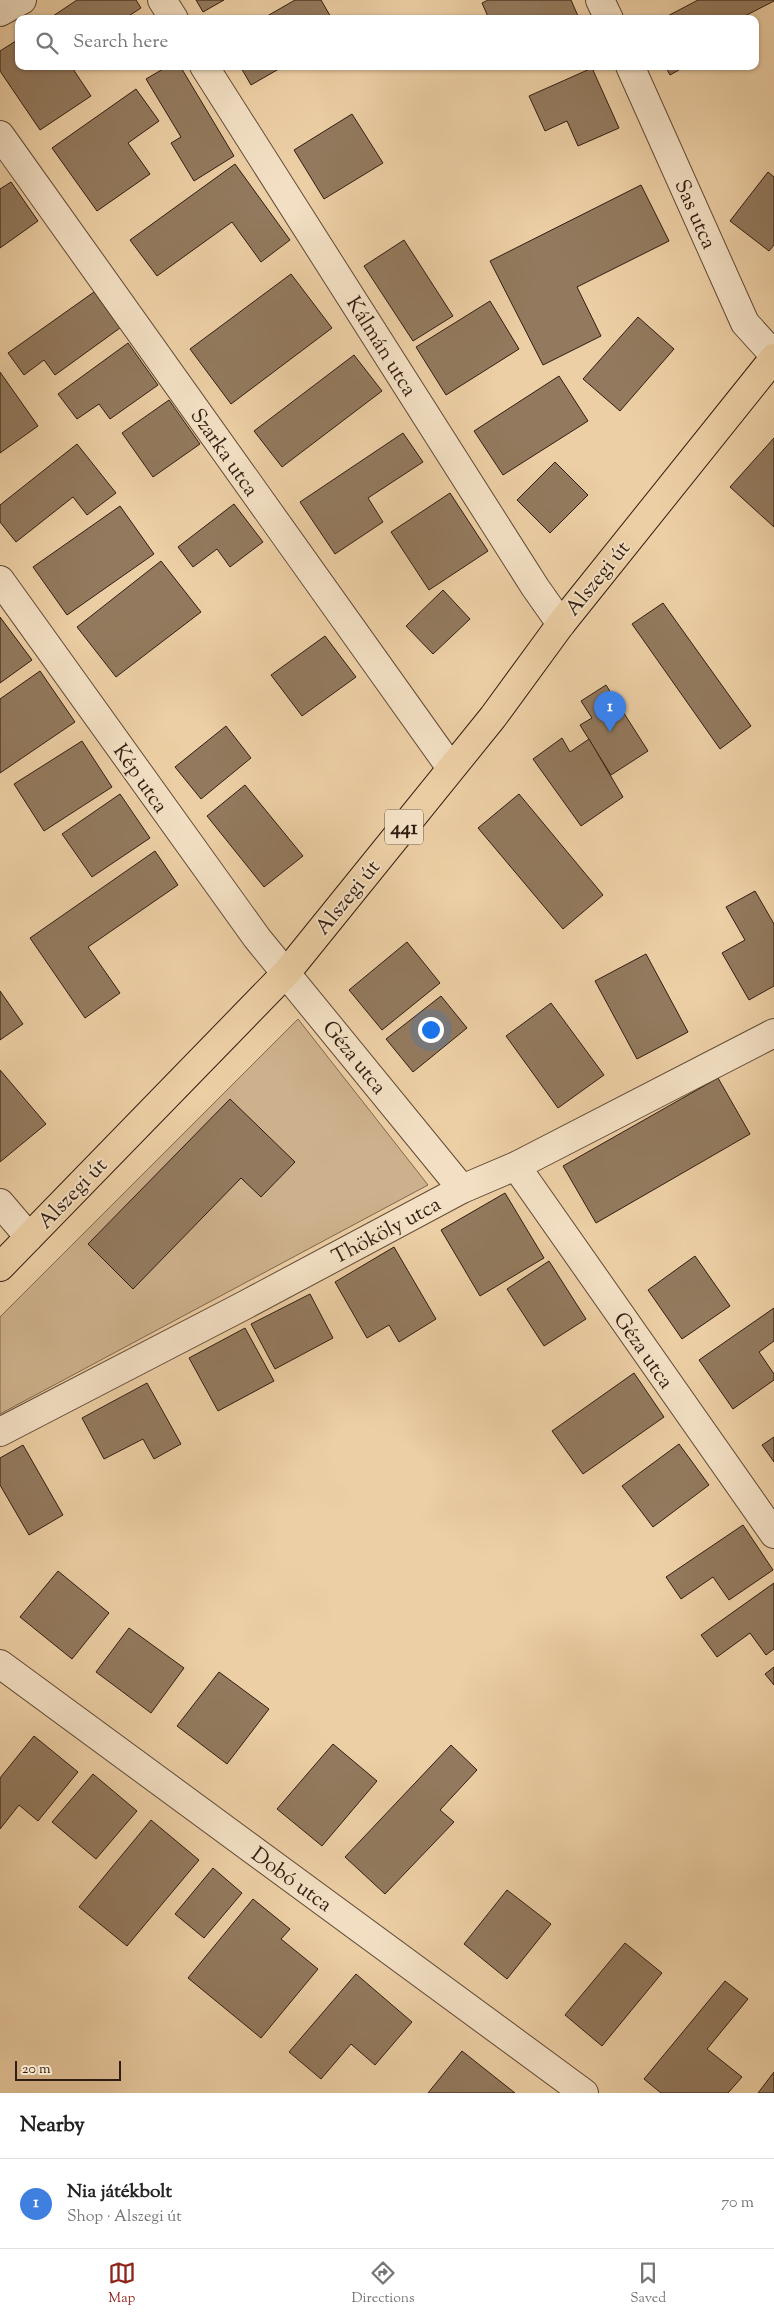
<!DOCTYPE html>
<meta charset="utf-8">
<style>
:root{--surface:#fff;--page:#f6f6f6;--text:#222;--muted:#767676;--line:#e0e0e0;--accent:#8f2418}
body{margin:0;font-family:"Sorts Mill Goudy",serif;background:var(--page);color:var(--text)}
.scale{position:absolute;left:15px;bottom:12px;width:106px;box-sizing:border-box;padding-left:5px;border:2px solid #311d11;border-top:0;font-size:14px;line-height:18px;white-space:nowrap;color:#311d11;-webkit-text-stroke:4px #f3e0c4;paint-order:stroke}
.you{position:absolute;left:430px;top:1029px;width:18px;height:18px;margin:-12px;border:4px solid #fff;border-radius:50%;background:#1a73e8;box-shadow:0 0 0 8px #1a73e833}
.badge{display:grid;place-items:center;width:32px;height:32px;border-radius:50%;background:var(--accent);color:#fff;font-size:16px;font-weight:700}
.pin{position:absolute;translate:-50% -41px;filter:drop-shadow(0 1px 2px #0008)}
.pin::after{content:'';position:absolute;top:26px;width:18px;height:15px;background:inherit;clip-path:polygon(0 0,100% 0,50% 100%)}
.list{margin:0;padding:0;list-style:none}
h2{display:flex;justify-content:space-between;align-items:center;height:65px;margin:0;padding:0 20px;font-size:21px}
h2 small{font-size:16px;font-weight:400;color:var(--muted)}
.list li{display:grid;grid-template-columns:32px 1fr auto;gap:15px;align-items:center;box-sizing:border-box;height:90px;padding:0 20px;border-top:1px solid var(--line)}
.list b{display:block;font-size:19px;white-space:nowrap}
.list p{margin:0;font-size:16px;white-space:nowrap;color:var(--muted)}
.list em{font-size:16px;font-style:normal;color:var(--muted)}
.icon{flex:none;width:28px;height:28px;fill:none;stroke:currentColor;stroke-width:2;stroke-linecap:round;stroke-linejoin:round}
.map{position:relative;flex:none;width:774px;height:2093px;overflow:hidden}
.search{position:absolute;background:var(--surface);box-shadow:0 1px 4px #0004;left:15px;right:15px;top:15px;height:55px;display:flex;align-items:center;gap:12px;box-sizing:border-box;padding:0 18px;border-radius:10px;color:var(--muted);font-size:19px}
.sheet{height:155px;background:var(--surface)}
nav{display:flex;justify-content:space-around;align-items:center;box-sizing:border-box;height:70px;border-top:1px solid var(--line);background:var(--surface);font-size:14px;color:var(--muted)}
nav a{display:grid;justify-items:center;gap:2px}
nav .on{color:var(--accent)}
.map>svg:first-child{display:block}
.green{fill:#cdb18c;stroke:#7f674e}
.building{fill:#937a5e;stroke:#311d11}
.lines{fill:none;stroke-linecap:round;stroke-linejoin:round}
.minor-casing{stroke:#604a36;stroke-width:30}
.primary-casing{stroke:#311d11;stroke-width:30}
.minor{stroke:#f3e0c4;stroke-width:28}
.primary{stroke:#edcfa5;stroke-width:28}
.labels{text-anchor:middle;stroke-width:4;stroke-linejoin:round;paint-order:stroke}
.shield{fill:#f3e0c4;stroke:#6b5847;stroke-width:1}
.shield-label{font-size:20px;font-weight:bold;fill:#311d11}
.street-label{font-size:21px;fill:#311d11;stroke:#f3e0c4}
</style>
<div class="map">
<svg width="774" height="2093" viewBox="0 0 774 2093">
<rect width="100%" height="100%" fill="#edcfa5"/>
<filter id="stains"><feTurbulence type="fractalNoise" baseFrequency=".004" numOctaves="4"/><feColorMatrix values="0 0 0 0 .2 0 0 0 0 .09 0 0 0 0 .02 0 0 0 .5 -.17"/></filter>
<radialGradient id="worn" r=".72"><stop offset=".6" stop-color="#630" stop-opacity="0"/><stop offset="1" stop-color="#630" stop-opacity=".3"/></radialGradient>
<path class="green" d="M298 1019 428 1185 0 1414V1317Z"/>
<g class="building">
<path d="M77 0H136L141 8 124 19H55L53 16Z"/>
<path d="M196 0H224L203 12Z"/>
<path d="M295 0H321L332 19H262Z"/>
<path d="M488 0H571L578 16 572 19H489L482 3Z"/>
<path d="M698 0H774V1L739 19H662Z"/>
<path d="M19 39V66H71L91 96 40 130 0 71V51Z"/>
<path d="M168 66H180L234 156 194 181 171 143 181 137 146 79Z"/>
<path d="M240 66H284L251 85Z"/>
<path d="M665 66H686L670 75Z"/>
<path d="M592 68 619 128 578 146 567 121 545 131 529 96Z"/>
<path d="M136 89 159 121 128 143 150 174 97 211 52 148Z"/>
<path d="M352 114 383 163 324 199 294 150Z"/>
<path d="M235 164 290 240 261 262 232 222 157 276 130 240Z"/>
<path d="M768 172 774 177V245L769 251 730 221Z"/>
<path d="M11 182 38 221 0 248V189Z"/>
<path d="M641 185 669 241 577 287 601 336 543 365 490 261Z"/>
<path d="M404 240 453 316 413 341 364 266Z"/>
<path d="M291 274 332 328 231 404 190 349Z"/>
<path d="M94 292 120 328 55 375 44 360 24 375 8 353Z"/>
<path d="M490 301 519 349 446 395 416 347Z"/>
<path d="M638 317 674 349 620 411 583 379Z"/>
<path d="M128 343 158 385 110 419 99 404 77 419 58 394Z"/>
<path d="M354 355 382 391 282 467 254 431Z"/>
<path d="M0 372 38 426 0 453Z"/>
<path d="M559 376 588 421 503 475 474 431Z"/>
<path d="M169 400 200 444 153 477 122 433Z"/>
<path d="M403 433 423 462 368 498 383 522 335 554 300 502Z"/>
<path d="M774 438V527L730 487Z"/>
<path d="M77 444 116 493 87 515 73 497 16 542 0 522V505Z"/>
<path d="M555 462 588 495 550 533 517 500Z"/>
<path d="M450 493 488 551 429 590 391 532Z"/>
<path d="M234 504 263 542 230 567 217 549 193 567 178 547Z"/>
<path d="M120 506 154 554 67 615 33 567Z"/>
<path d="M161 561 201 612 116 677 77 627Z"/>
<path d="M443 590 470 619 433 654 406 626Z"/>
<path d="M663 603 751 726 720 749 632 624Z"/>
<path d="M0 617 32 660 0 683Z"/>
<path d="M325 636 356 677 302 716 271 675Z"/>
<path d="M40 671 75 722 0 773V699Z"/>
<path d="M606 685 648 751 611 775 580 725 592 718 581 701Z"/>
<path d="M226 726 251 758 201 799 175 767Z"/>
<path d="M562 738 570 752 589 739 623 797 581 826 533 759Z"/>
<path d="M82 741 112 787 44 831 14 784Z"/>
<path d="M245 785 303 856 264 887 207 816Z"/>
<path d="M120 794 150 838 92 877 62 834Z"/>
<path d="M519 794 603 895 563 929 478 828Z"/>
<path d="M155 851 178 885 88 947 120 993 85 1018 30 938Z"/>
<path d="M755 891 774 924V986L749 1000 722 953 745 940 726 907Z"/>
<path d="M407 942 440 983 382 1030 349 990Z"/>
<path d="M646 954 688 1032 637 1059 595 981Z"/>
<path d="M0 991 23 1024 0 1040Z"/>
<path d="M441 996 467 1028 413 1072 386 1039Z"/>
<path d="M551 1003 604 1075 558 1108 506 1036Z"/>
<path d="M0 1070 46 1124 0 1162Z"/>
<path d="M718 1078 750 1134 596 1223 563 1166Z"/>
<path d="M230 1099 295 1162 261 1197 241 1178 133 1289 88 1244Z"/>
<path d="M505 1193 544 1258 480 1296 441 1230Z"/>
<path d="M394 1247 436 1319 399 1342 389 1325 367 1338 335 1282Z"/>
<path d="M695 1256 730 1306 682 1339 648 1290Z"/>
<path d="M549 1261 586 1319 544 1346 507 1289Z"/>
<path d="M310 1294 333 1338 275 1369 251 1324Z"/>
<path d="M774 1308V1341L759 1352 774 1374V1380L733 1409 699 1360Z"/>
<path d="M245 1328 274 1381 218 1411 189 1358Z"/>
<path d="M634 1373 664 1417 583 1474 552 1431Z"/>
<path d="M147 1383 181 1444 154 1459 143 1439 104 1459 82 1418Z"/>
<path d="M774 1437V1462L762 1445Z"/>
<path d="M679 1444 709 1485 653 1527 622 1486Z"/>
<path d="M23 1445 63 1515 29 1535 0 1485V1458Z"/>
<path d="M743 1525 773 1570 729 1600 713 1577 681 1599 666 1577Z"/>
<path d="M58 1571 109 1613 72 1659 20 1617Z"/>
<path d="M774 1583V1649L766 1655 750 1633 717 1657 701 1635Z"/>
<path d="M129 1628 184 1668 151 1713 96 1672Z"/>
<path d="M774 1667V1685L765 1674Z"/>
<path d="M219 1672 269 1709 227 1764 177 1726Z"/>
<path d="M34 1736 78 1772 38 1821 19 1805 0 1829V1778Z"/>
<path d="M333 1744 377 1781 322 1846 277 1809Z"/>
<path d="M451 1745 477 1770 440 1810 454 1822 385 1894 345 1857Z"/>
<path d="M93 1774 137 1811 96 1859 52 1822Z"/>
<path d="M151 1820 199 1860 127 1946 79 1907Z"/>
<path d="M213 1868 242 1893 204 1938 175 1914Z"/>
<path d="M507 1890 551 1924 507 1979 464 1944Z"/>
<path d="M253 1899 290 1929 281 1939 318 1969 261 2038 188 1978Z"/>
<path d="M625 1943 662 1973 602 2046 565 2015Z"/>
<path d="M356 1974 412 2022 375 2065 351 2044 321 2079 289 2052Z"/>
<path d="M725 1981 748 1999 707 2049 742 2077 728 2093H661L644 2079Z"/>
<path d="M462 2051 515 2093H428Z"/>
<path d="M774 2072V2093H758Z"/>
</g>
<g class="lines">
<g class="minor-casing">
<g id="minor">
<path d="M162 0 174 19"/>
<path d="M600 0 609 19"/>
<path d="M0 12 22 0"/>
<path d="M204 66 535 587 561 624"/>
<path d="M630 66 745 323 774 355"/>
<path d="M0 135 451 768"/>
<path d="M0 580 257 938 462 1189"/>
<path d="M516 1166 774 1534"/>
<path d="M0 1203 29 1237"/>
<path d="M0 1432 245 1305 462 1189 516 1166 774 1033"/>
<path d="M0 1664 584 2093"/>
</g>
</g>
<g class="primary-casing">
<path id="primary" d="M0 1267 287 972 493 717 561 624 774 358"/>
</g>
<use href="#minor" class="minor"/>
<use href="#primary" class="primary"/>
</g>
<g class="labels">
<rect class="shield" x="385" y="809.5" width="38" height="35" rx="4"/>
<g class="shield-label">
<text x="404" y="834">441</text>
</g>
<g class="street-label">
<text transform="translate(696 214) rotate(66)" y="7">Sas utca</text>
<text transform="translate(382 346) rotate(58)" y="7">Kálmán utca</text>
<text transform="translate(225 452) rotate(55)" y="7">Szarka utca</text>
<text transform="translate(597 578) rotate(-51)" y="7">Alszegi út</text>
<text transform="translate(141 778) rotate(55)" y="7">Kép utca</text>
<text transform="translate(347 897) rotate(-51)" y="7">Alszegi út</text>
<text transform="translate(355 1057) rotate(51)" y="7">Géza utca</text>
<text transform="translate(72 1193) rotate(-46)" y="7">Alszegi út</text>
<text transform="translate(386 1230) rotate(-28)" y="7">Thököly utca</text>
<text transform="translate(644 1350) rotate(55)" y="7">Géza utca</text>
<text transform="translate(292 1879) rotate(36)" y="7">Dobó utca</text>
</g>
</g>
<rect width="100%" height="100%" filter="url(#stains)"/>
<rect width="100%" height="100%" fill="url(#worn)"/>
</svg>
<div class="scale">20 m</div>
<div class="you"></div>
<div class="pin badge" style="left:610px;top:732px;background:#3f7fe0">1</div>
<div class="search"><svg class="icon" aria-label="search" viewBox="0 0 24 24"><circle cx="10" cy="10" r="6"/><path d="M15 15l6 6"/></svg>Search here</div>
</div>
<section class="sheet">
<h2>Nearby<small></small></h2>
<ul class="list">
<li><span class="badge" style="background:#3f7fe0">1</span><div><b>Nia játékbolt</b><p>Shop · Alszegi út</p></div><em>70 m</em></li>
</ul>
</section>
<nav>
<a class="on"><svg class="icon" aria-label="map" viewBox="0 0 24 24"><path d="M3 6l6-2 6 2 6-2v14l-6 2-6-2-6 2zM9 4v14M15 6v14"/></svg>Map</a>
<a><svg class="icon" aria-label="directions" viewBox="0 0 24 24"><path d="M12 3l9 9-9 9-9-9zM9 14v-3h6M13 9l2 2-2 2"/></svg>Directions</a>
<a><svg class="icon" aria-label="saved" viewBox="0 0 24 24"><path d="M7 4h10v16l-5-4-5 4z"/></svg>Saved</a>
</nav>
